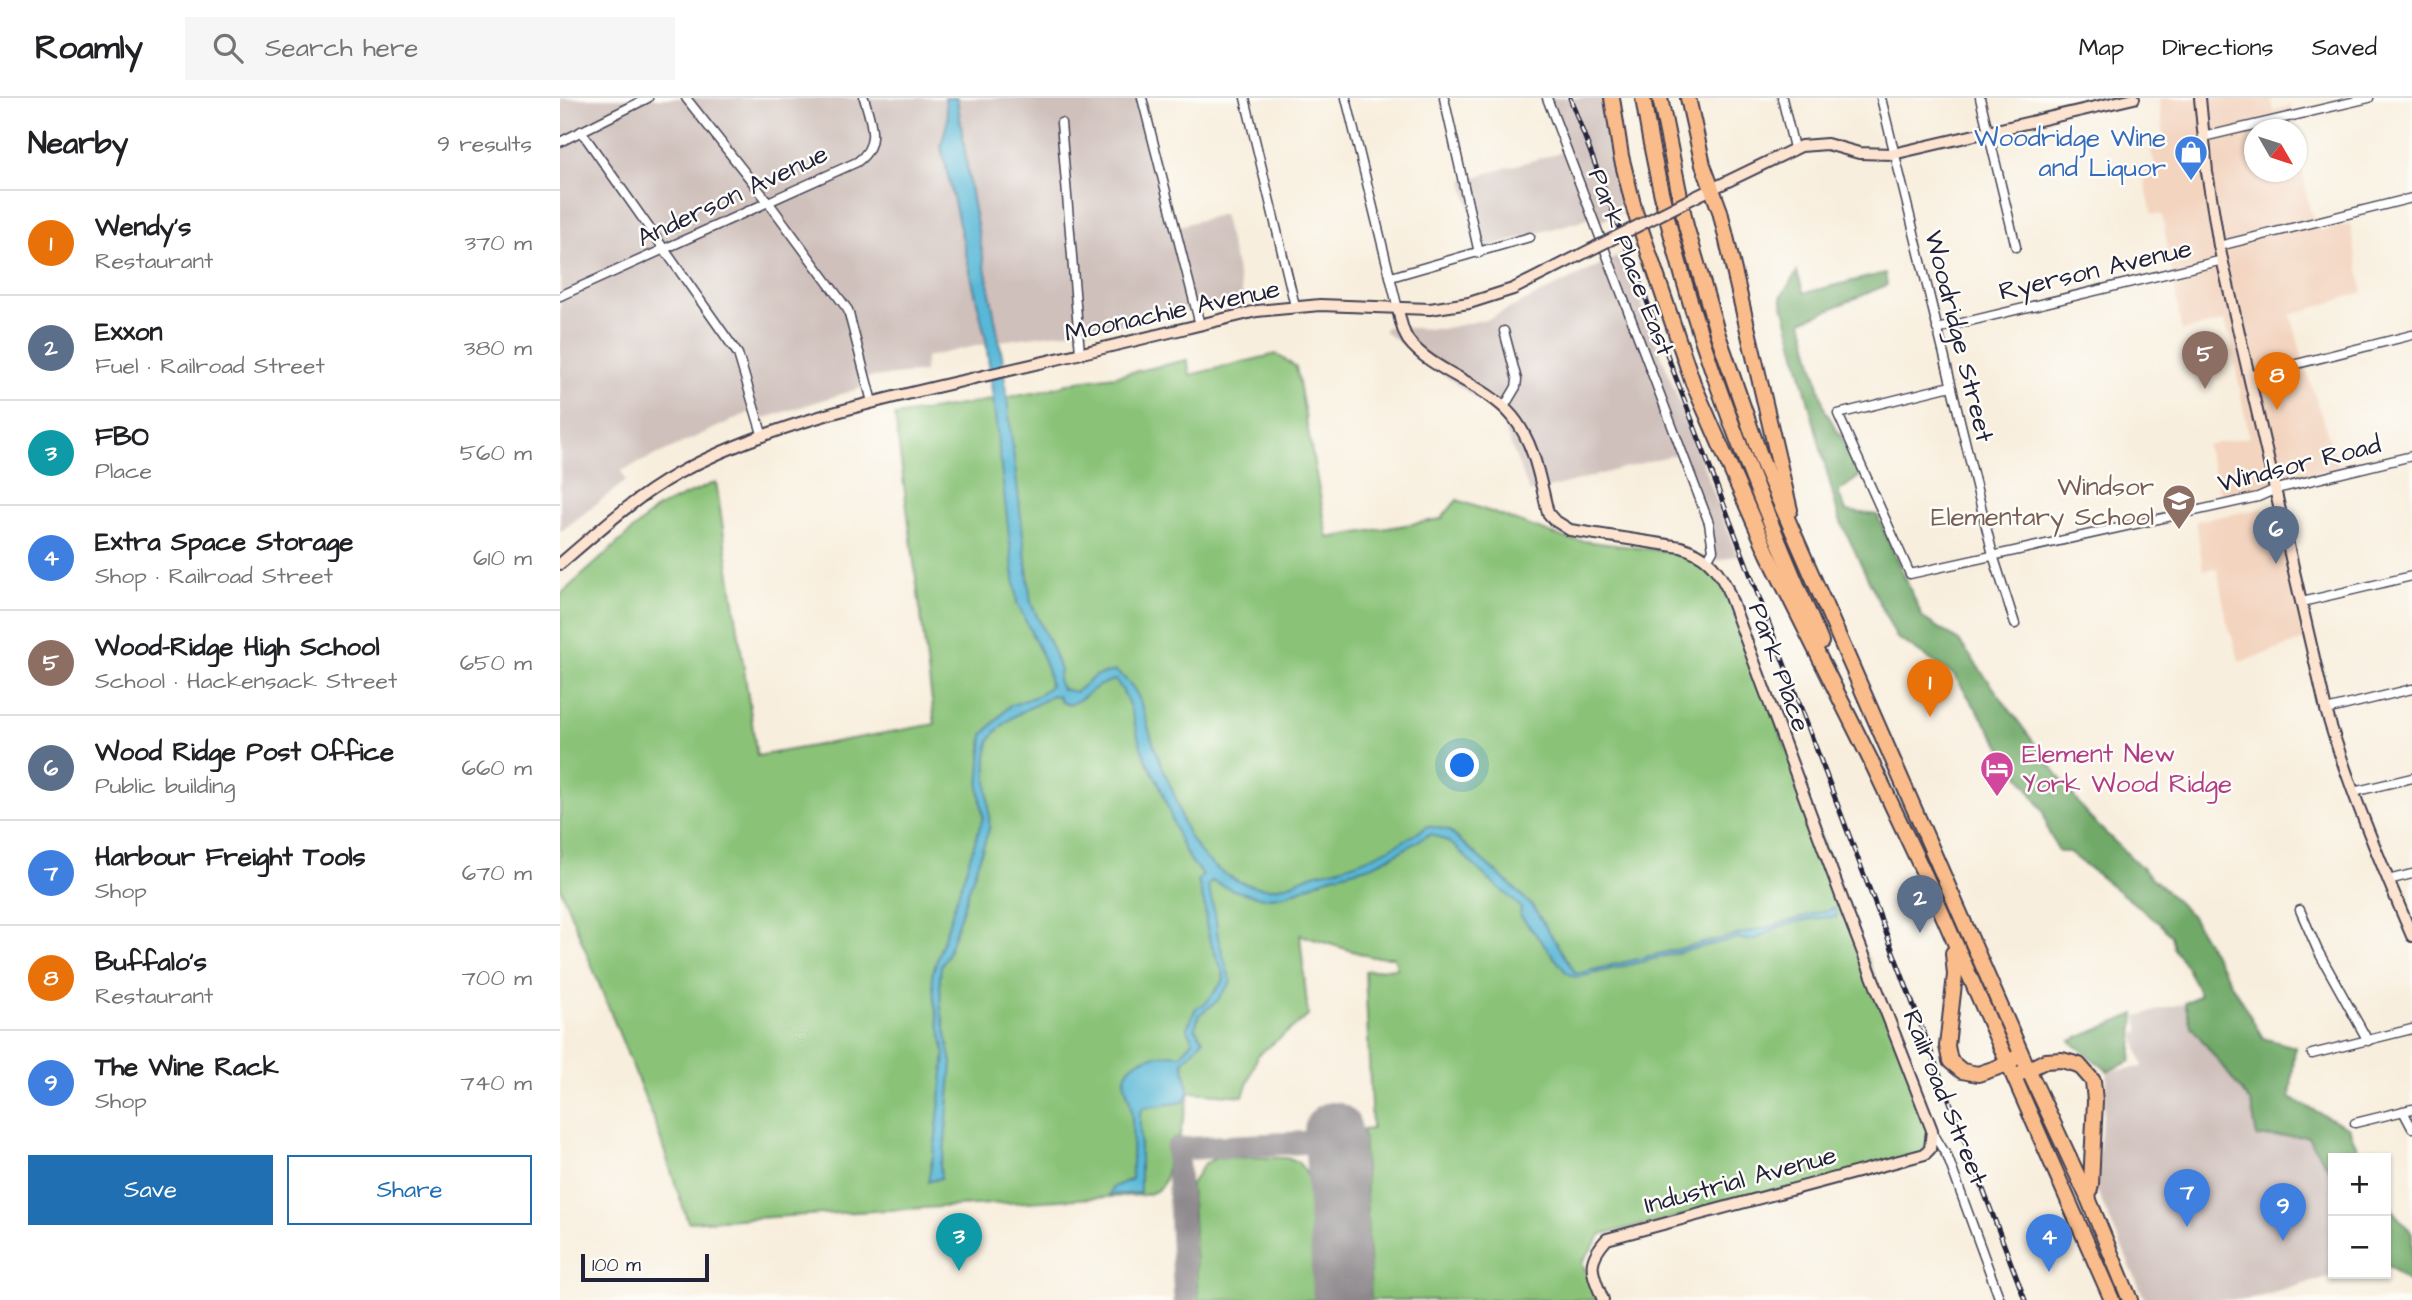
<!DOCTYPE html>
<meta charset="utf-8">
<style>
:root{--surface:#fff;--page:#f6f6f6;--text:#202124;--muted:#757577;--line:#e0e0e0;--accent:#1f6fb2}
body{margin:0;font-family:"Architects Daughter",sans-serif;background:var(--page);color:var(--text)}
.controls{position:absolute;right:21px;bottom:21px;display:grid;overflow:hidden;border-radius:0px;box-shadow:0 2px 5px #0004}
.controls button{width:63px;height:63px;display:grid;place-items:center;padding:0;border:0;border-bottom:2px solid var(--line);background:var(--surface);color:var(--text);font:35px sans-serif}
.compass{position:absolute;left:1684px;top:21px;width:63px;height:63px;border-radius:50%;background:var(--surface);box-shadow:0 2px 5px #0004;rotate:129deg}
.scale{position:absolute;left:21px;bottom:18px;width:128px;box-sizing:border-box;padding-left:7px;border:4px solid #22223b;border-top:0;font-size:19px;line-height:24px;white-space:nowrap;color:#22223b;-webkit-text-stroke:5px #fdfcf7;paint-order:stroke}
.you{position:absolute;left:903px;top:668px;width:24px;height:24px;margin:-18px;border:5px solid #fff;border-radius:50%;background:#1a73e8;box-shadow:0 0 0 10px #1a73e833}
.badge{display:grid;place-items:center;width:46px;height:46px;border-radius:50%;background:var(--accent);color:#fff;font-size:23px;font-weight:700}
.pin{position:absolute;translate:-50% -58px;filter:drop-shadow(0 2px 4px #0008)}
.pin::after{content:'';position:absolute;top:37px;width:24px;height:21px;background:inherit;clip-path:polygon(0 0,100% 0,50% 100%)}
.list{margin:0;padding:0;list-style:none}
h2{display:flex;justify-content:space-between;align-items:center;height:91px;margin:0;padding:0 28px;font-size:30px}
h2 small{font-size:23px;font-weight:400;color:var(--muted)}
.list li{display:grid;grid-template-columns:46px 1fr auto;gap:21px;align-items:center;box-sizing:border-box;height:105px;padding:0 28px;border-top:2px solid var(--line)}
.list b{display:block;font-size:26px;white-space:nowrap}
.list p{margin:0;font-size:23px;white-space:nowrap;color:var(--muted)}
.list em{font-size:23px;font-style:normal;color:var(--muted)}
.actions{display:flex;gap:14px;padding:21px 28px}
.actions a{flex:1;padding:16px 0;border:2px solid var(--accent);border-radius:0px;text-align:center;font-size:24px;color:var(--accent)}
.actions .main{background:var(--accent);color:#fff}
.icon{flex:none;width:38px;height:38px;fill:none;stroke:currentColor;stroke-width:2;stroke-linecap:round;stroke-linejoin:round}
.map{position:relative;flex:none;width:1852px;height:1202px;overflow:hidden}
header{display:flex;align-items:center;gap:42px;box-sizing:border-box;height:98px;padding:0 35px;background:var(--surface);border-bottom:2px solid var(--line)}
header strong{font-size:33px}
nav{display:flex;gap:38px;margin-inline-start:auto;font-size:24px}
.search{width:490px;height:63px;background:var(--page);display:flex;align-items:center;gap:18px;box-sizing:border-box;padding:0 24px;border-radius:0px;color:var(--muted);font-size:26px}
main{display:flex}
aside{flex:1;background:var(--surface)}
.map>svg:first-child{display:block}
.built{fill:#f3d4bf}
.industrial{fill:#cfc0bb}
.green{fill:#8ac378;stroke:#56725a;stroke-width:2}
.forest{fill:#6fa968;stroke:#486652;stroke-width:2}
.water{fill:#59b8d7;stroke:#3e6d89;stroke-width:2}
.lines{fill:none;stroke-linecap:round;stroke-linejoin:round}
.taxiway{stroke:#8d888c;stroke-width:23}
.runway{stroke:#8d888c;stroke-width:58}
.street-casing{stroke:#424153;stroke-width:11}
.secondary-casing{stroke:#424153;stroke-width:14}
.highway-casing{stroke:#424153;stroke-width:18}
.street{stroke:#fff;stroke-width:8}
.secondary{stroke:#fde4d1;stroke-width:10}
.highway{stroke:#fabc8b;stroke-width:14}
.rail-casing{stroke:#22223b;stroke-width:5}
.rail{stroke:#fdfcf7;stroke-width:2.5;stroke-dasharray:8;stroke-linecap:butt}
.secondary-bridge-casing{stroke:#424153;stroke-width:14;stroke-linecap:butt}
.secondary-bridge{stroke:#fde4d1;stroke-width:10}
.labels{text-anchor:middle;stroke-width:5;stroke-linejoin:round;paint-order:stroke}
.shop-label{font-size:26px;fill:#366cbe;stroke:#fdfcf7;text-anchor:end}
.street-label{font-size:26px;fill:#22223b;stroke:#fdfcf7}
.education-label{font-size:26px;fill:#785e54;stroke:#fdfcf7;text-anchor:end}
.hotel-label{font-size:26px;fill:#b23c85;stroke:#fdfcf7;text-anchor:start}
</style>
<header>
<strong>Roamly</strong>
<div class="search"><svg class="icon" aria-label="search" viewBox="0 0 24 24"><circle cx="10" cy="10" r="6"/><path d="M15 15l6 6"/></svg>Search here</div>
<nav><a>Map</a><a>Directions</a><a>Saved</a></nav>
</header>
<main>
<aside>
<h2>Nearby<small>9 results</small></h2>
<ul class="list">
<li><span class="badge" style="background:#e8710a">1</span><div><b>Wendy's</b><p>Restaurant</p></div><em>370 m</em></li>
<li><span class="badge" style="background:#5c6f8a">2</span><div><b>Exxon</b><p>Fuel · Railroad Street</p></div><em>380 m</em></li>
<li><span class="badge" style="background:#0f9aa8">3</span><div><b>FBO</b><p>Place</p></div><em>560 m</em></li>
<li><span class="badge" style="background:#3f7fe0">4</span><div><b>Extra Space Storage</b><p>Shop · Railroad Street</p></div><em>610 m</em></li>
<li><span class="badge" style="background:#8d6e63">5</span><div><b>Wood-Ridge High School</b><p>School · Hackensack Street</p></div><em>650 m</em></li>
<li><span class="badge" style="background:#5c6f8a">6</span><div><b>Wood Ridge Post Office</b><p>Public building</p></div><em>660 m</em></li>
<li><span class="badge" style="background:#3f7fe0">7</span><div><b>Harbour Freight Tools</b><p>Shop</p></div><em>670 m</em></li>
<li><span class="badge" style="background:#e8710a">8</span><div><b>Buffalo's</b><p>Restaurant</p></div><em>700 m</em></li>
<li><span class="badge" style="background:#3f7fe0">9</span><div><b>The Wine Rack</b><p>Shop</p></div><em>740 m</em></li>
</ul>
<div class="actions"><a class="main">Save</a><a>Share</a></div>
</aside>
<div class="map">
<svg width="1852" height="1202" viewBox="0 0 1852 1202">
<rect width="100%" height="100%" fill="#fdfcf7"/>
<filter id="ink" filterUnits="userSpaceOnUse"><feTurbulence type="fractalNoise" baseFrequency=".0143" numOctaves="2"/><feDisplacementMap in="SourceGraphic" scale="14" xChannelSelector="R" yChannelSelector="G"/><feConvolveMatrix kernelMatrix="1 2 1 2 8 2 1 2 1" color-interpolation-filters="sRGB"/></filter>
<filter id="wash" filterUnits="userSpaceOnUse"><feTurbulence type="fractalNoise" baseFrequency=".00686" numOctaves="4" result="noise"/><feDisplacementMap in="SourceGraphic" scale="28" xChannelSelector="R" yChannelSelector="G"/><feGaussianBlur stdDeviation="1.57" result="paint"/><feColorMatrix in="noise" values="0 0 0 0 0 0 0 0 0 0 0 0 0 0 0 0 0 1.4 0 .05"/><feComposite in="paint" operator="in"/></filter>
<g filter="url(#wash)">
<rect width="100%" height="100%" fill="#f8eedd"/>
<g class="built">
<path d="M1599 0H1711L1714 12 1731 7 1735 31 1694 32V74H1736L1737 40 1749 109 1760 133 1790 126 1803 194 1731 217 1745 269 1779 369 1661 398 1646 347 1689 339 1671 244 1665 223 1622 233 1602 117 1592 116 1583 76 1596 70 1589 47 1604 41Z"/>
<path d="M1715 408 1748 541 1680 564 1667 524 1657 470 1643 472 1636 423Z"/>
</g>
<g class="industrial">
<path d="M0 0H583L615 129 663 116 683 198 565 226 440 243 441 256 427 259 425 246 366 259 364 274 303 280 304 289 199 322 195 312 61 373 66 383 0 434Z"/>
<path d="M986 0H1052L1060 114 1035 126 1032 119 920 152 903 82 1006 53Z"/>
<path d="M1063 156 1177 457 1157 463 1120 355 970 395 939 317 825 234V229L881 231 928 221Z"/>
<path d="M1625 905 1631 928 1691 1005 1697 1039 1747 1038 1773 1077V1176H1779L1689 1202H1585L1535 1088 1548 973 1583 969 1574 937 1580 934 1577 918Z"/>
</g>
<g class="green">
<path d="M716 256 736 269 768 440 881 421 897 402 1007 441 1112 454 1148 461 1158 472 1376 1041 1350 1066 1042 1136 1022 1164 1037 1202H811L803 1032 812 1031 805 873 837 870 834 859H812L740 837 748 918 698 957 683 998 630 994 619 1040H614L607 1046C606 1067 612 1093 584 1097L128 1124 94 1022 0 789V497L97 410 156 384 197 658 375 626 335 318 479 294 518 283 555 278 627 262 630 277Z"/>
<path d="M658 1059 728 1060C740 1062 745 1072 749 1083L755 1202H638L631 1086 644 1066Z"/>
</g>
<g class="forest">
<path d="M1237 174 1244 195 1325 175 1327 187 1242 223 1265 312 1303 376 1278 394 1286 413 1317 417 1363 520 1399 543 1528 718 1631 817 1703 940 1735 949 1730 1000 1789 1030 1801 1060H1773V1077L1747 1038 1697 1039 1691 1005 1631 928 1625 905 1640 897 1627 870 1614 851 1611 838 1599 825 1509 754H1499L1488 733 1483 713 1394 577 1336 539 1279 420 1221 199Z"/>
<path d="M1575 916 1571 963 1548 973 1510 943Z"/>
<path d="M1826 1105 1852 1135V1187L1826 1166Z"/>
</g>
<path class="water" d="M385 0H397L412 101 442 258 471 505 493 553 500 572 498 582 502 591 516 594 535 578 555 573C581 590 581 607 590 635 596 656 605 674 613 694 618 704 619 715 623 725 637 760 667 786 706 790 725 792 744 777 762 774 799 767 836 749 868 728L888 732 953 789 973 809 1016 876 1205 830 1274 810 1277 819C1259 819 1238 823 1220 829 1203 834 1199 847 1178 840L1016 880 1006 874 960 817 961 810C949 797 935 788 923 776 902 758 898 745 870 736L834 757 811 768 773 778 726 797 703 800 673 792 652 783 648 788 655 816 658 840 671 884 656 904 639 917 635 930 643 942 623 964 629 994 624 1004 583 1010 580 1015V1095L549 1097 553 1089 572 1081C571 1056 575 1029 570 1005 568 994 561 984 567 974 575 958 606 955 621 957L633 943 627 930 636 910 645 906 664 882 663 874 650 844 646 826 645 810 638 783 643 777C616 751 613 718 599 686 594 676 588 667 584 657 574 631 573 603 555 582 532 587 529 599 509 607L501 604 498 598 492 597C479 607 463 611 449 622 443 627 434 634 430 642 422 662 431 707 429 731L388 855 381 868 380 881 381 911 392 965 384 1056 380 1066 381 1080 368 1084 375 1046 385 956 375 906 372 877 423 719 419 690 423 637 449 608 477 598 490 588 488 574 480 553 457 505 426 242 381 48 388 21Z"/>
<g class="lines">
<path class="taxiway" d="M625 1202 617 1051 774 1043"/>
<path class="runway" d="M773 1033 782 1202"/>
</g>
</g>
<g filter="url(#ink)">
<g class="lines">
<g class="street-casing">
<g id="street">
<path d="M126 0 209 105 288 212 312 304"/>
<path d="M582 0 640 227"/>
<path d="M685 0 735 208"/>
<path d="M786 0 838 211"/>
<path d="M884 0 919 155"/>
<path d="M987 0 1149 425 1153 452 1148 461"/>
<path d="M1222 0 1234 50"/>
<path d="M1321 0 1433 457 1455 526"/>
<path d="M1420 0 1456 149"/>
<path d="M501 25 520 255"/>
<path d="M21 33 178 256 203 339"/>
<path d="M1643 39 1809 0"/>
<path d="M0 44 88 0"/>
<path d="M1659 148 1852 100"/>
<path d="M831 179 970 139"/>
<path d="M0 198 297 64C321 47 311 24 304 0"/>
<path d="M1377 231 1663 162"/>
<path d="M1689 278 1852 237"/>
<path d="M1391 288 1278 316 1350 476 1698 399 1716 391 1852 358"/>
<path d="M944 309 956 289 957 282 944 233"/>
<path d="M1742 504 1852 478"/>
<path d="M1766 612 1852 591"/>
<path d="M1793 694 1852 680"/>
<path d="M1828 782 1852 776"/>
<path d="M1740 812 1758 853 1808 943"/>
<path d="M1752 956 1852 931"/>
<path d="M1843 1013 1852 1030"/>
<path d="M1795 1025 1852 1011"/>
<path d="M1373 1035 1388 1060 1440 1202"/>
</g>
</g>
<g class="secondary-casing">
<g id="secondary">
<path d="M1640 0 1647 74 1659 148 1766 612C1789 690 1820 763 1852 838"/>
<path d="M1135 99 1241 48 1267 46 1299 55 1333 56 1574 0"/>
<path d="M838 211C840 221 842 233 848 242 872 274 925 285 953 319 975 346 980 383 988 415L994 422 1010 432 1121 449C1144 456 1155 467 1166 488L1287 814 1372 1032 1370 1051 1365 1056 1047 1141C1025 1165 1032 1174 1043 1202"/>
<path d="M0 466C37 434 74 400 117 376 207 326 320 302 419 279 512 258 605 235 697 213L760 207 870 211 909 205 953 191 1036 149"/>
</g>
</g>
<g class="highway-casing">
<g id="highway">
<path d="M1052 0 1061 58 1075 114 1133 285 1208 456 1312 665 1370 788 1552 1202"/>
<path d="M1083 0C1113 195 1184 364 1261 544"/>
<path d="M1100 0 1126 128 1158 237 1202 363 1468 971 1528 1100 1570 1202"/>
<path d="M1128 0 1143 67 1160 113 1230 412"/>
<path d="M1393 855 1395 877 1387 948 1390 963 1402 973 1418 976 1448 966 1455 960"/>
<path d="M1461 975 1485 963 1502 962 1519 967 1533 983 1535 1003 1531 1086 1528 1100"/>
</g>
</g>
<use href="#street" class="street"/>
<use href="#secondary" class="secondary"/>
<use href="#highway" class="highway"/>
<g class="rail-casing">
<path id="rail" d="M1010 0 1465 1202"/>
</g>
<use href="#rail" class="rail"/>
<g class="secondary-bridge-casing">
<path id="secondary-bridge" d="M1036 149 1135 99"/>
</g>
<use href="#secondary-bridge" class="secondary-bridge"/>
</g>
</g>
<defs>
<g id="shop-pin" transform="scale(1.75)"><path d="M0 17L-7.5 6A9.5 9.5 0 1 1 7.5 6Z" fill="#3f7fe0" stroke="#fdfcf7"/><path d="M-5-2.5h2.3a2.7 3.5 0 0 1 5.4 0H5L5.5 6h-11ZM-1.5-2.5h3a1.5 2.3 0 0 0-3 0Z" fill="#fff"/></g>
<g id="school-pin" transform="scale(1.75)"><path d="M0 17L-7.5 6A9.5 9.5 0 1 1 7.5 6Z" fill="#8d6e63" stroke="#fdfcf7"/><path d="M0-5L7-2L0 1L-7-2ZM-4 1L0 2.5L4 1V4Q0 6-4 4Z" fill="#fff"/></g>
<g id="hotel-pin" transform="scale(1.75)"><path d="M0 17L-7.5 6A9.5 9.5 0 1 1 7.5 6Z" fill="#d1479c" stroke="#fdfcf7"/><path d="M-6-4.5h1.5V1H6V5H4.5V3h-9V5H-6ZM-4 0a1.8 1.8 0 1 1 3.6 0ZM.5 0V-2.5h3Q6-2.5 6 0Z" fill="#fff"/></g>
</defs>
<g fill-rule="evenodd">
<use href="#shop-pin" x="1631" y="54"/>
<use href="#school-pin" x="1619" y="403"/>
<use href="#hotel-pin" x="1437" y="670"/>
</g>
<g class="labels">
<g class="shop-label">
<text x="1606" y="48">Woodridge Wine<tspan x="1606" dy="30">and Liquor</tspan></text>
</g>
<g class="street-label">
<text transform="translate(172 97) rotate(-25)" y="9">Anderson Avenue</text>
<text transform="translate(1072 164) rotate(69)" y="9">Park Place East</text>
<text transform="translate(1535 171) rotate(-13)" y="9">Ryerson Avenue</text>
<text transform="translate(612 212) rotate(-12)" y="9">Moonachie Avenue</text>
<text transform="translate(1400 238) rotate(76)" y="9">Woodridge Street</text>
<text transform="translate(1739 365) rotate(-14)" y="9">Windsor Road</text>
<text transform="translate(1220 569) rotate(70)" y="9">Park Place</text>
<text transform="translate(1386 999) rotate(68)" y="9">Railroad Street</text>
<text transform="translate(1180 1081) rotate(-15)" y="9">Industrial Avenue</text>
</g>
<g class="education-label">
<text x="1594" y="397">Windsor<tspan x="1594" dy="30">Elementary School</tspan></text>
</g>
<g class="hotel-label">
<text x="1462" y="664">Element New<tspan x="1462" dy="30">York Wood Ridge</tspan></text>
</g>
</g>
</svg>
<div class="controls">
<button>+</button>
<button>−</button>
</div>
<svg class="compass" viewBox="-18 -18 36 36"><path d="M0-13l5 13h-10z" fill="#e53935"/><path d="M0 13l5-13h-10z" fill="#757577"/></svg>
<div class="scale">100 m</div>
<div class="you"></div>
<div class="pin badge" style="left:1370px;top:619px;background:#e8710a">1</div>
<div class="pin badge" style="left:1360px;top:835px;background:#5c6f8a">2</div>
<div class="pin badge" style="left:399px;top:1173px;background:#0f9aa8">3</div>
<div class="pin badge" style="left:1489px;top:1174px;background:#3f7fe0">4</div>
<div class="pin badge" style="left:1645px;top:291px;background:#8d6e63">5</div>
<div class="pin badge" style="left:1716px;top:466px;background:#5c6f8a">6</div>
<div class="pin badge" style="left:1627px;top:1129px;background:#3f7fe0">7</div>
<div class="pin badge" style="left:1717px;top:312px;background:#e8710a">8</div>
<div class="pin badge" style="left:1723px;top:1143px;background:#3f7fe0">9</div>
</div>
</main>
